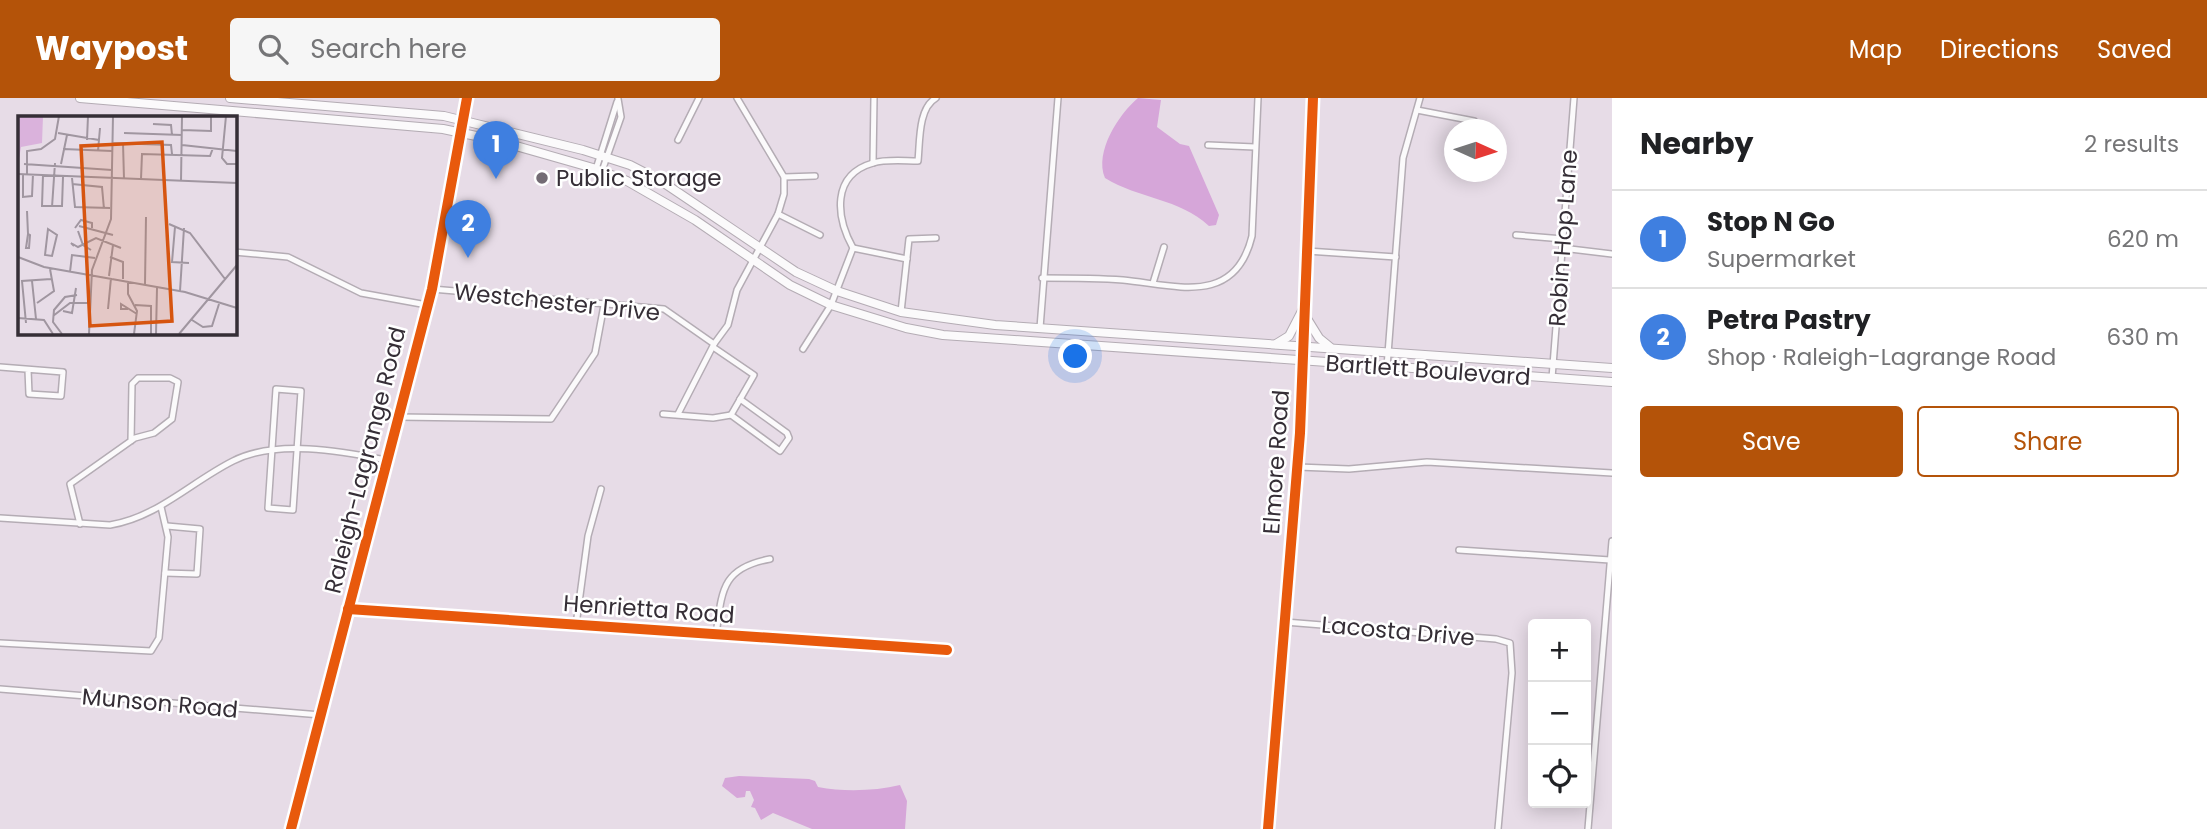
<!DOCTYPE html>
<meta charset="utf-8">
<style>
:root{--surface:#fff;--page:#f6f6f6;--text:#202124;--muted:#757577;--line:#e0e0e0;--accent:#b45309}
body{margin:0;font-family:Poppins,sans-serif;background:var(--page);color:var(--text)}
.controls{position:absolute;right:21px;bottom:21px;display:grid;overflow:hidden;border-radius:7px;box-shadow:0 4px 18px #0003}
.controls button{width:63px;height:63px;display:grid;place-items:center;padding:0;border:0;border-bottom:2px solid var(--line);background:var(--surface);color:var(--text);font:35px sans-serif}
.compass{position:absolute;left:1444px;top:21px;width:63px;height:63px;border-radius:50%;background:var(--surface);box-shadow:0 4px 18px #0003;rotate:93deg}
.you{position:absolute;left:1076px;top:259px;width:24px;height:24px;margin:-18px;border:5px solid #fff;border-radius:50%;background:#1a73e8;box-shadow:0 0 0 10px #1a73e833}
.badge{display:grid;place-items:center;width:46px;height:46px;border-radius:50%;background:var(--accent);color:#fff;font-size:23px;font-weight:700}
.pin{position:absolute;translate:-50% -58px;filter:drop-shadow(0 2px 4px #0008)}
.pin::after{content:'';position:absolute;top:37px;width:24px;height:21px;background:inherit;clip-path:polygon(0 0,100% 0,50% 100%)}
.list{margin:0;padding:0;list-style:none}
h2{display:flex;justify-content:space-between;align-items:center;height:91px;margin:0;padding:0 28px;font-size:30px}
h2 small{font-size:23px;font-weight:400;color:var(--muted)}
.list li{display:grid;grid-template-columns:46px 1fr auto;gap:21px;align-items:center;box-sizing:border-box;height:98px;padding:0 28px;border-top:2px solid var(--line)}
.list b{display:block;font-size:26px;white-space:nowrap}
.list p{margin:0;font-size:23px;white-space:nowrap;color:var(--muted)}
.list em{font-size:23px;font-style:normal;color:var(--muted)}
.actions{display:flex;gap:14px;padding:21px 28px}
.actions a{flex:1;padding:16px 0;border:2px solid var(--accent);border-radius:7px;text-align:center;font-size:24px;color:var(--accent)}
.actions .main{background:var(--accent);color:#fff}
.icon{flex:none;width:38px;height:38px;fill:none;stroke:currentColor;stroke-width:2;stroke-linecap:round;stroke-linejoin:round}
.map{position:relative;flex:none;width:1612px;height:731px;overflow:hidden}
header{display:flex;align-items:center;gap:42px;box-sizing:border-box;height:98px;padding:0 35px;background:var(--accent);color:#fff}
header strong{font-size:33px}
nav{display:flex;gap:38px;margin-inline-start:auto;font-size:24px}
.search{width:490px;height:63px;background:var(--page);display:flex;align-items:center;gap:18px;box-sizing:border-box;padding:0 24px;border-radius:7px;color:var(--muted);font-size:26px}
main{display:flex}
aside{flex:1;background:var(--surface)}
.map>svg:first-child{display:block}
.water{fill:#d6a6d9}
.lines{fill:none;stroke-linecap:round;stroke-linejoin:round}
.street-casing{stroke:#b4acb4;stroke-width:8}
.secondary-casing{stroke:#b4acb4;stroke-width:10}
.street{stroke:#fbfafb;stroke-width:5}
.secondary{stroke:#fbfafb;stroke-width:8}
.cycleway-casing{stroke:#fff;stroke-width:15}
.cycleway{stroke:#e8590c;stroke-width:10}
.poi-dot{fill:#736b74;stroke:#fff;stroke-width:2.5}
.labels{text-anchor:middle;stroke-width:5;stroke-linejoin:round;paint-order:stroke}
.poi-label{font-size:23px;fill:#352e36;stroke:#fff;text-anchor:start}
.street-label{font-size:23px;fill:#352e36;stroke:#fff}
.inset-road{fill:none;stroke:#a096a0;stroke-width:2}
.view{fill:#d65510;fill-opacity:0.15;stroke:#d65510;stroke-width:3.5}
.inset-edge{fill:none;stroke:#352e36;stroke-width:3.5}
</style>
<header>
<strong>Waypost</strong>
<div class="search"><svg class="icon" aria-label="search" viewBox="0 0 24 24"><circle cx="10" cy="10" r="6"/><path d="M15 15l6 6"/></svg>Search here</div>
<nav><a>Map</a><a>Directions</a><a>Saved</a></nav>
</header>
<main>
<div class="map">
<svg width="1612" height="731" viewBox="0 0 1612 731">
<rect width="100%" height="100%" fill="#e7dce7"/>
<g class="water">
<path d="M1138 0 1161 2 1157 29 1180 46 1189 48 1219 117 1216 127 1209 128C1179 100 1139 101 1105 80 1094 54 1119 16 1138 0Z"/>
<path d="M739 678 809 681 815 683 818 689C844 694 875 693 900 687L907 703 905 731H812L773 715 761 722 755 710 751 709 754 702 750 693H746L745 699 737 700 722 688 725 680Z"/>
</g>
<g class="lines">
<g class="street-casing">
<g id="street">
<path d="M1417 12 1474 23"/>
<path d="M678 42 699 0"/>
<path d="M1208 47 1255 49"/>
<path d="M873 65 874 0"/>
<path d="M596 71 617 4"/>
<path d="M602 73 621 19 618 1"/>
<path d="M784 79 815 78"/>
<path d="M778 116 820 137"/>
<path d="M1516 137 1563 141"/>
<path d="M853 150 907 161"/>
<path d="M1562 150 1612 156"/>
<path d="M1307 153 1396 159"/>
<path d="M234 154 288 159 361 195 427 207"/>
<path d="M1042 180C1069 180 1096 180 1123 182 1175 187 1235 209 1252 138L1258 0"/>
<path d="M1153 185 1164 149"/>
<path d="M432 191 664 211 714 246"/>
<path d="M901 214 909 141 936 140"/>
<path d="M1040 230 1058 0"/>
<path d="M713 249 754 277 731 317"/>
<path d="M803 251 831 207 853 150C836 119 831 77 873 65 886 61 904 63 918 63 920 44 918 10 936 0"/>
<path d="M0 269 63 274 61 298 29 296 28 272"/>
<path d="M1387 269 1403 60 1420 0"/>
<path d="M1552 280 1574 0"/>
<path d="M276 291 301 293 293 412 268 410Z"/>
<path d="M663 316 713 320 731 317 780 353 789 340 787 335 740 301"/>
<path d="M678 316 714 246 728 227 737 192 778 116 784 96V79L737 0"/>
<path d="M398 319 551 321 595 255 604 207"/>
<path d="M1298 369 1349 371 1427 364 1612 375"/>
<path d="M0 420 110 427C158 419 191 384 233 363 276 341 341 353 386 362"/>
<path d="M80 426 70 386 135 340 154 335 172 321 178 284 170 280H138L132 286 131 343"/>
<path d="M1459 452 1610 462"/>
<path d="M165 475 197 476 200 431 167 428"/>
<path d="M348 511 947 552"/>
<path d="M1285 524 1496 541 1510 545 1512 575 1498 731"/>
<path d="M576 527 588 438 601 391"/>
<path d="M716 537C722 493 721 470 770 461"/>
<path d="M0 545 151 553 159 540 168 439 161 409"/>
<path d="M0 591 321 617"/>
<path d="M1588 731 1612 443"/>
</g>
</g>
<g class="secondary-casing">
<g id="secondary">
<path d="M80 0 443 31 495 42 593 70 627 83 695 122 790 187 831 207 906 230 943 237 1612 284"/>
<path d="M230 0 444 18 583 52 630 67 661 83 796 174 837 193 901 214 995 227 1612 270"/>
<path d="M1306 219 1319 240 1330 249"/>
<path d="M1276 246 1289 238 1305 207"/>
<path d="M291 731 432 191 467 0"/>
<path d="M1268 731 1300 335 1313 0"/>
</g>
</g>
<use href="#street" class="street"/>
<use href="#secondary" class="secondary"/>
<g class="cycleway-casing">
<g id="cycleway">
<path d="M348 511 947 552"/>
<path d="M291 731 432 191 467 0"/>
<path d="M1268 731 1300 335 1313 0"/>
</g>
</g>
<use href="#cycleway" class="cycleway"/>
</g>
<circle class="poi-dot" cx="542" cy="80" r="7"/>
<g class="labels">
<g class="poi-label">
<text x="556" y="88">Public Storage</text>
</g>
<g class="street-label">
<text transform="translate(1563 140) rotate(-86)" y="8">Robin Hop Lane</text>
<text transform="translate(557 204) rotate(6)" y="8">Westchester Drive</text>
<text transform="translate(1428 272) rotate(4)" y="8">Bartlett Boulevard</text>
<text transform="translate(365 362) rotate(-76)" y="8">Raleigh-Lagrange Road</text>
<text transform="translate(1276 364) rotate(-86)" y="8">Elmore Road</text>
<text transform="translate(649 511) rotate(4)" y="8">Henrietta Road</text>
<text transform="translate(1398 533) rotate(5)" y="8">Lacosta Drive</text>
<text transform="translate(160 605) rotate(5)" y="8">Munson Road</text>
</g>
</g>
<g transform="translate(18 18)">
<rect width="219" height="219" fill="#e7dce7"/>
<path d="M0 0H25L24 27 3 31 0 49Z" fill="#dab2dc"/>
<path class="inset-road" d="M208 0 204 42 209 48H219M135 8 153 9 154 19M164 14 193 15V0M40 17 81 24M106 17 164 19M69 24 70 0M94 27 153 29 154 38M105 27 106 63M164 29 219 35M45 33 94 35M80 35 82 12M6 48 94 54M43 48 49 19M0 58 219 67M5 58V81L14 80 15 58M9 58V35L23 33 37 23 41 0M54 62 57 91 92 92M123 63 124 38 192 40 195 32M163 65 164 0M54 68 84 71 86 93M23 90H44L45 61M24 90 25 59M34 91 37 47M9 95 10 118M151 108 172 117 207 163M61 110 95 119M157 111 154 146 171 147M57 112 63 104 74 107V112M30 113 39 119 34 140 27 139ZM60 115 65 129 73 134M10 118 12 119 11 132H8ZM56 130 53 127 60 131 78 122 103 132M0 141 26 151 167 176 219 192M92 141 105 146V163M52 156 54 139 77 142M91 160 95 129M14 165 18 203M110 165V178L119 195 116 218M127 168 128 101M162 175 166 112M19 187 36 175 32 153M117 189 133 190V218M90 193 93 162M110 193H103V188L119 198M45 195 54 197 58 172M35 200 52 187H72M0 202 26 204 35 218M174 204 185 211 194 210 201 188M8 207 4 165 33 163M44 218 35 206 36 194 47 181 59 179M71 218 74 154 93 103 95 0M138 218 139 172M161 218 219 149"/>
<path class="view" d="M144 26 154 205 72 210 63 30Z"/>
<rect width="219" height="219" class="inset-edge"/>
</g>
</svg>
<div class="controls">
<button>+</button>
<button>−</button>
<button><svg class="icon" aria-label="locate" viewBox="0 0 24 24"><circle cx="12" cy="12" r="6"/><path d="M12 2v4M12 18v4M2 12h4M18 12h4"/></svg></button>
</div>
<svg class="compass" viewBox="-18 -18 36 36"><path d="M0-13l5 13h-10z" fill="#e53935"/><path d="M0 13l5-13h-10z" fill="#757577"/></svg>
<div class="you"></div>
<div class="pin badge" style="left:496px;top:81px;background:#3f7fe0">1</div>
<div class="pin badge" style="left:468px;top:160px;background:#3f7fe0">2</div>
</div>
<aside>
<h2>Nearby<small>2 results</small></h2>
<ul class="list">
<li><span class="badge" style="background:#3f7fe0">1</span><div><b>Stop N Go</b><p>Supermarket</p></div><em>620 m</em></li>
<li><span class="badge" style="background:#3f7fe0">2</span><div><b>Petra Pastry</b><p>Shop · Raleigh-Lagrange Road</p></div><em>630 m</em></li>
</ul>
<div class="actions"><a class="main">Save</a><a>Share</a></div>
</aside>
</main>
